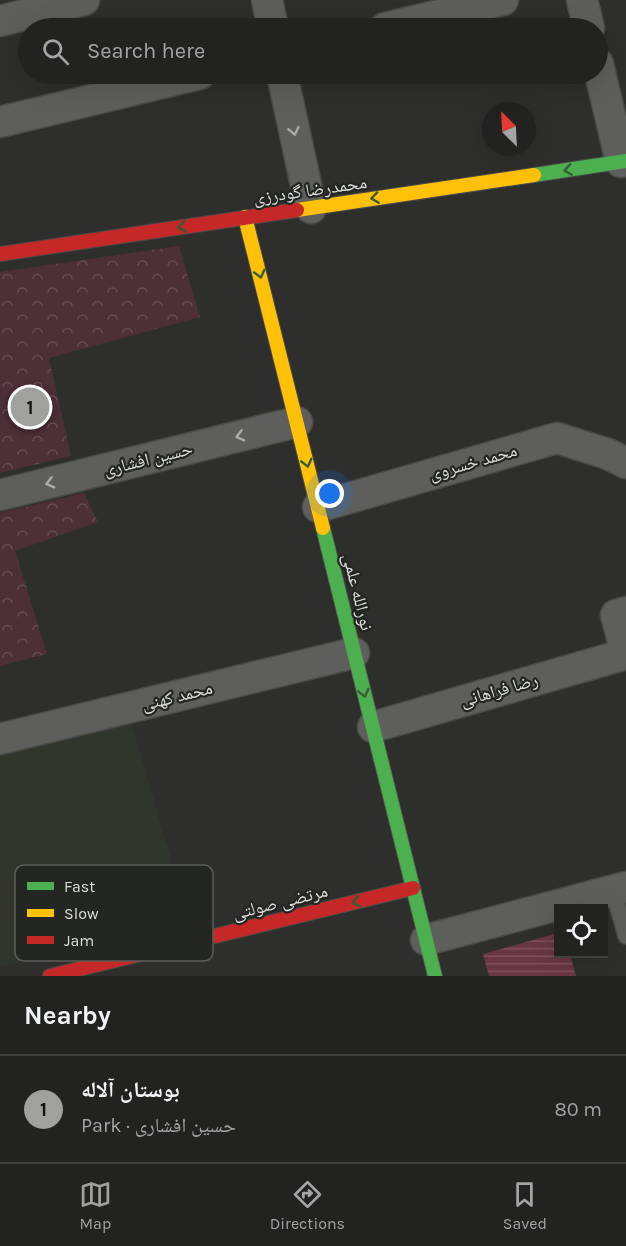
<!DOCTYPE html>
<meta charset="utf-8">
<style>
:root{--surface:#222321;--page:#2e2f2e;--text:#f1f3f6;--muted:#a2a4a5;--line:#3f403f;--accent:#a0a19e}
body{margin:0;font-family:Karla,"Noto Naskh Arabic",sans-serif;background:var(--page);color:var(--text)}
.controls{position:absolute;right:18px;bottom:18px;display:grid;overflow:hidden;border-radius:0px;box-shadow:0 6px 24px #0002}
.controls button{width:54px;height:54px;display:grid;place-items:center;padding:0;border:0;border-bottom:2px solid var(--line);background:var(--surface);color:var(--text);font:30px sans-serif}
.compass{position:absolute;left:482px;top:102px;width:54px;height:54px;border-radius:50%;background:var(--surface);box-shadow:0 6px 24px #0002;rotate:336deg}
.you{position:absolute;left:330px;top:494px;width:21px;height:21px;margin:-15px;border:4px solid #fff;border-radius:50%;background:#1a73e8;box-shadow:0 0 0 9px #1a73e833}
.badge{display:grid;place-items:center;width:39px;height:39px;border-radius:50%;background:var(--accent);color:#111;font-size:20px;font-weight:700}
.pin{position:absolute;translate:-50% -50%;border:3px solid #fff;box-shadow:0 2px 6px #0006}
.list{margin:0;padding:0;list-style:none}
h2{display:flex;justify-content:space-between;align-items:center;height:78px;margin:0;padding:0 24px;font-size:26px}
h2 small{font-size:20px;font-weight:400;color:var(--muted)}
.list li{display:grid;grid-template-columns:39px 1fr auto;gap:18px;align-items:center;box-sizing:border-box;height:108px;padding:0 24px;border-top:2px solid var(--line)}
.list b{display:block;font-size:22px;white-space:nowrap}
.list p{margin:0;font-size:20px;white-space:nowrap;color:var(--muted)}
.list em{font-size:20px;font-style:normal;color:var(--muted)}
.icon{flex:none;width:33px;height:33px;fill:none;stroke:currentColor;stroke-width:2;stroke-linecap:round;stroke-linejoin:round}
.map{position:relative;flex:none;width:626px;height:976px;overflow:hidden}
.search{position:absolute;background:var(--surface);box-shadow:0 6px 24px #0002;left:18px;right:18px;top:18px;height:66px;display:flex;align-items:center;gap:15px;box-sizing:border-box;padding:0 21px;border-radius:33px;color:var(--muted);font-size:22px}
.sheet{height:186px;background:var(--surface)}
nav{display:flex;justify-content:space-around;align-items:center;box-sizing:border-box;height:84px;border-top:2px solid var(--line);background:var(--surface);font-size:16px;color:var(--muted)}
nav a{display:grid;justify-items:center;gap:3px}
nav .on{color:var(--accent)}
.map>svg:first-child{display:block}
.built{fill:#31362c}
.park{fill:url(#park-crowns)}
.water{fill:url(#water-rules)}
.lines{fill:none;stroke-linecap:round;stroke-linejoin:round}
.lane-casing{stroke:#4a4b48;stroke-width:18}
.street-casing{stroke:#4a4b48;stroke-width:33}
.fast-casing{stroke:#4a4b48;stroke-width:16}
.slow-casing{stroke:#4a4b48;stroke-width:16}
.jam-casing{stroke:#4a4b48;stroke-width:16}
.lane{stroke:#5e5f5d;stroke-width:15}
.street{stroke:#5e5f5d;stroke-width:30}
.fast{stroke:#4caf50;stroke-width:14}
.slow{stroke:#ffc107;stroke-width:14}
.jam{stroke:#c62828;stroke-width:14}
.oneway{stroke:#aaaba9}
.oneway2{stroke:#345d34}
.labels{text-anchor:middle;stroke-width:4.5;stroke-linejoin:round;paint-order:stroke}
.street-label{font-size:18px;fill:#dddedb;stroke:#242622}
.key{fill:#242622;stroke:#5c5d5a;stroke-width:1.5}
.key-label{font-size:16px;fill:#dddedb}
</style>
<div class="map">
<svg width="626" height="976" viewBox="0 0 626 976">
<defs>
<pattern id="park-crowns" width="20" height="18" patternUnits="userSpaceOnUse" patternTransform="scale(1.5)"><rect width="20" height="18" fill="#4d2f36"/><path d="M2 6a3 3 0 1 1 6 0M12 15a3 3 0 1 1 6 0" fill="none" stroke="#664d52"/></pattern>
<pattern id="water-rules" width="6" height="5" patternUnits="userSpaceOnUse" patternTransform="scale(1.5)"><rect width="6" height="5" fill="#693644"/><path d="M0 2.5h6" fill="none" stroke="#7e535e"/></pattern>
</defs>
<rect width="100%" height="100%" fill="#2e2f2c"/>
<path class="built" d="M130 718 187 915 0 967V756Z"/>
<g class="park">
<path d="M179 246 200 317 49 358 71 456 0 473V272Z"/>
<path d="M84 493 98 522 15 551 47 654 0 666V513Z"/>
</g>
<path class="water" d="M558 933V954H570L576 976H489L483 954Z"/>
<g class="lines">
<g class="lane-casing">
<path id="lane" d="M613 890 626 936"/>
</g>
<g class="street-casing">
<g id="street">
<path d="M267 0 273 28"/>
<path d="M582 0 589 28"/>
<path d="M0 21 84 0"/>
<path d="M385 28 503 0"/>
<path d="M598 64 621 162"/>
<path d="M282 74 311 208"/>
<path d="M0 122 200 74"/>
<path d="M0 495 297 422"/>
<path d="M318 507 557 438 608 454 626 463"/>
<path d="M626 612 616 615 626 652"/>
<path d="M373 727 626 654"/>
<path d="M0 739 354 653"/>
<path d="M426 940 626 887"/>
</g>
</g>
<g class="fast-casing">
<g id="fast">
<path d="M534 175 626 161"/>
<path d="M323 528 435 976"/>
</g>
</g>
<g class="slow-casing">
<g id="slow">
<path d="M297 210 534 175"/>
<path d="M245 217 323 528"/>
</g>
</g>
<g class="jam-casing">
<g id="jam">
<path d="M0 254 297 210"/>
<path d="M50 976 413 888"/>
</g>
</g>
<use href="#lane" class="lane"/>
<use href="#street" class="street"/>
<use href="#fast" class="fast"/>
<use href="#slow" class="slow"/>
<use href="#jam" class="jam"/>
</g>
<defs><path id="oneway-chevron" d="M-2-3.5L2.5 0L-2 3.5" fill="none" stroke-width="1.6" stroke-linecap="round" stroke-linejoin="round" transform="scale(1.5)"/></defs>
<g class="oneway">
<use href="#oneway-chevron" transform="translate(294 131) rotate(78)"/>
<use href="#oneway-chevron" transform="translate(240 436) rotate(166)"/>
<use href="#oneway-chevron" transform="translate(50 483) rotate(166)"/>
</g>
<g class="oneway2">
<use href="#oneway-chevron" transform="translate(568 170) rotate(172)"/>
<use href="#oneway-chevron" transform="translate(375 198) rotate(172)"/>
<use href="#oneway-chevron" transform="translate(182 227) rotate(172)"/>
<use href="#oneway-chevron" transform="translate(260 274) rotate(76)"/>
<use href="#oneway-chevron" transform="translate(307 463) rotate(76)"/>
<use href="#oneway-chevron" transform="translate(364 693) rotate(76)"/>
<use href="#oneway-chevron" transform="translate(356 902) rotate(166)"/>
</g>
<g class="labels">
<g class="street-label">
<text transform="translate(310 190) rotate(-8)" y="6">محمدرضا گودرزی</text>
<text transform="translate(148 459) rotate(-14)" y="6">حسین افشاری</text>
<text transform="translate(473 462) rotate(-16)" y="6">محمد خسروی</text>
<text transform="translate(358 592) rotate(76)" y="6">نورالله علمی</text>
<text transform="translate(499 690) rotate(-16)" y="6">رضا فراهانی</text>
<text transform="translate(177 696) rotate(-14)" y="6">محمد کهنی</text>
<text transform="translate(280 902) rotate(-14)" y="6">مرتضی صولتی</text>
</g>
</g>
<rect x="15" y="865" width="198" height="96" rx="9" class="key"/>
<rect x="27" y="882" width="27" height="8" fill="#4caf50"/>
<rect x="27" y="909" width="27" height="8" fill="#ffc107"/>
<rect x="27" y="936" width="27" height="8" fill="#c62828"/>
<g class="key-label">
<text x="64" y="892">Fast</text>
<text x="64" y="919">Slow</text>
<text x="64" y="946">Jam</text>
</g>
</svg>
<div class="controls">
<button><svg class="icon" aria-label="locate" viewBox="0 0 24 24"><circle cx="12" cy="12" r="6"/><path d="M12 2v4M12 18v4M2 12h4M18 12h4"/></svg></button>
</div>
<svg class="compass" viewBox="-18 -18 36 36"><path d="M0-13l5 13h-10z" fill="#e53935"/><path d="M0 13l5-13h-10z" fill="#a2a4a5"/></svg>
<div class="you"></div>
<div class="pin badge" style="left:30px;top:407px">1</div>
<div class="search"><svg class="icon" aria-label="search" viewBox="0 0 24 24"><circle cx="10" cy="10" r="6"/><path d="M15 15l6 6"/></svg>Search here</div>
</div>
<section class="sheet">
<h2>Nearby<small></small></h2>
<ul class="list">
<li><span class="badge">1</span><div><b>بوستان آلاله</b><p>Park · حسین افشاری</p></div><em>80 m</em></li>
</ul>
</section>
<nav>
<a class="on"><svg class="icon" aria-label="map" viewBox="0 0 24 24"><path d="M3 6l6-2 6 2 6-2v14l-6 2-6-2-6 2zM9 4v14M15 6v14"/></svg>Map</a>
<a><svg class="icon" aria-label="directions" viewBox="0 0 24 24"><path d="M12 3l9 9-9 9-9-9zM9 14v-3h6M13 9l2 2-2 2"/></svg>Directions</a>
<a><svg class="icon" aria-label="saved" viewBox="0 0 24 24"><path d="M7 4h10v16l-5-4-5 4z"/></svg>Saved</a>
</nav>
